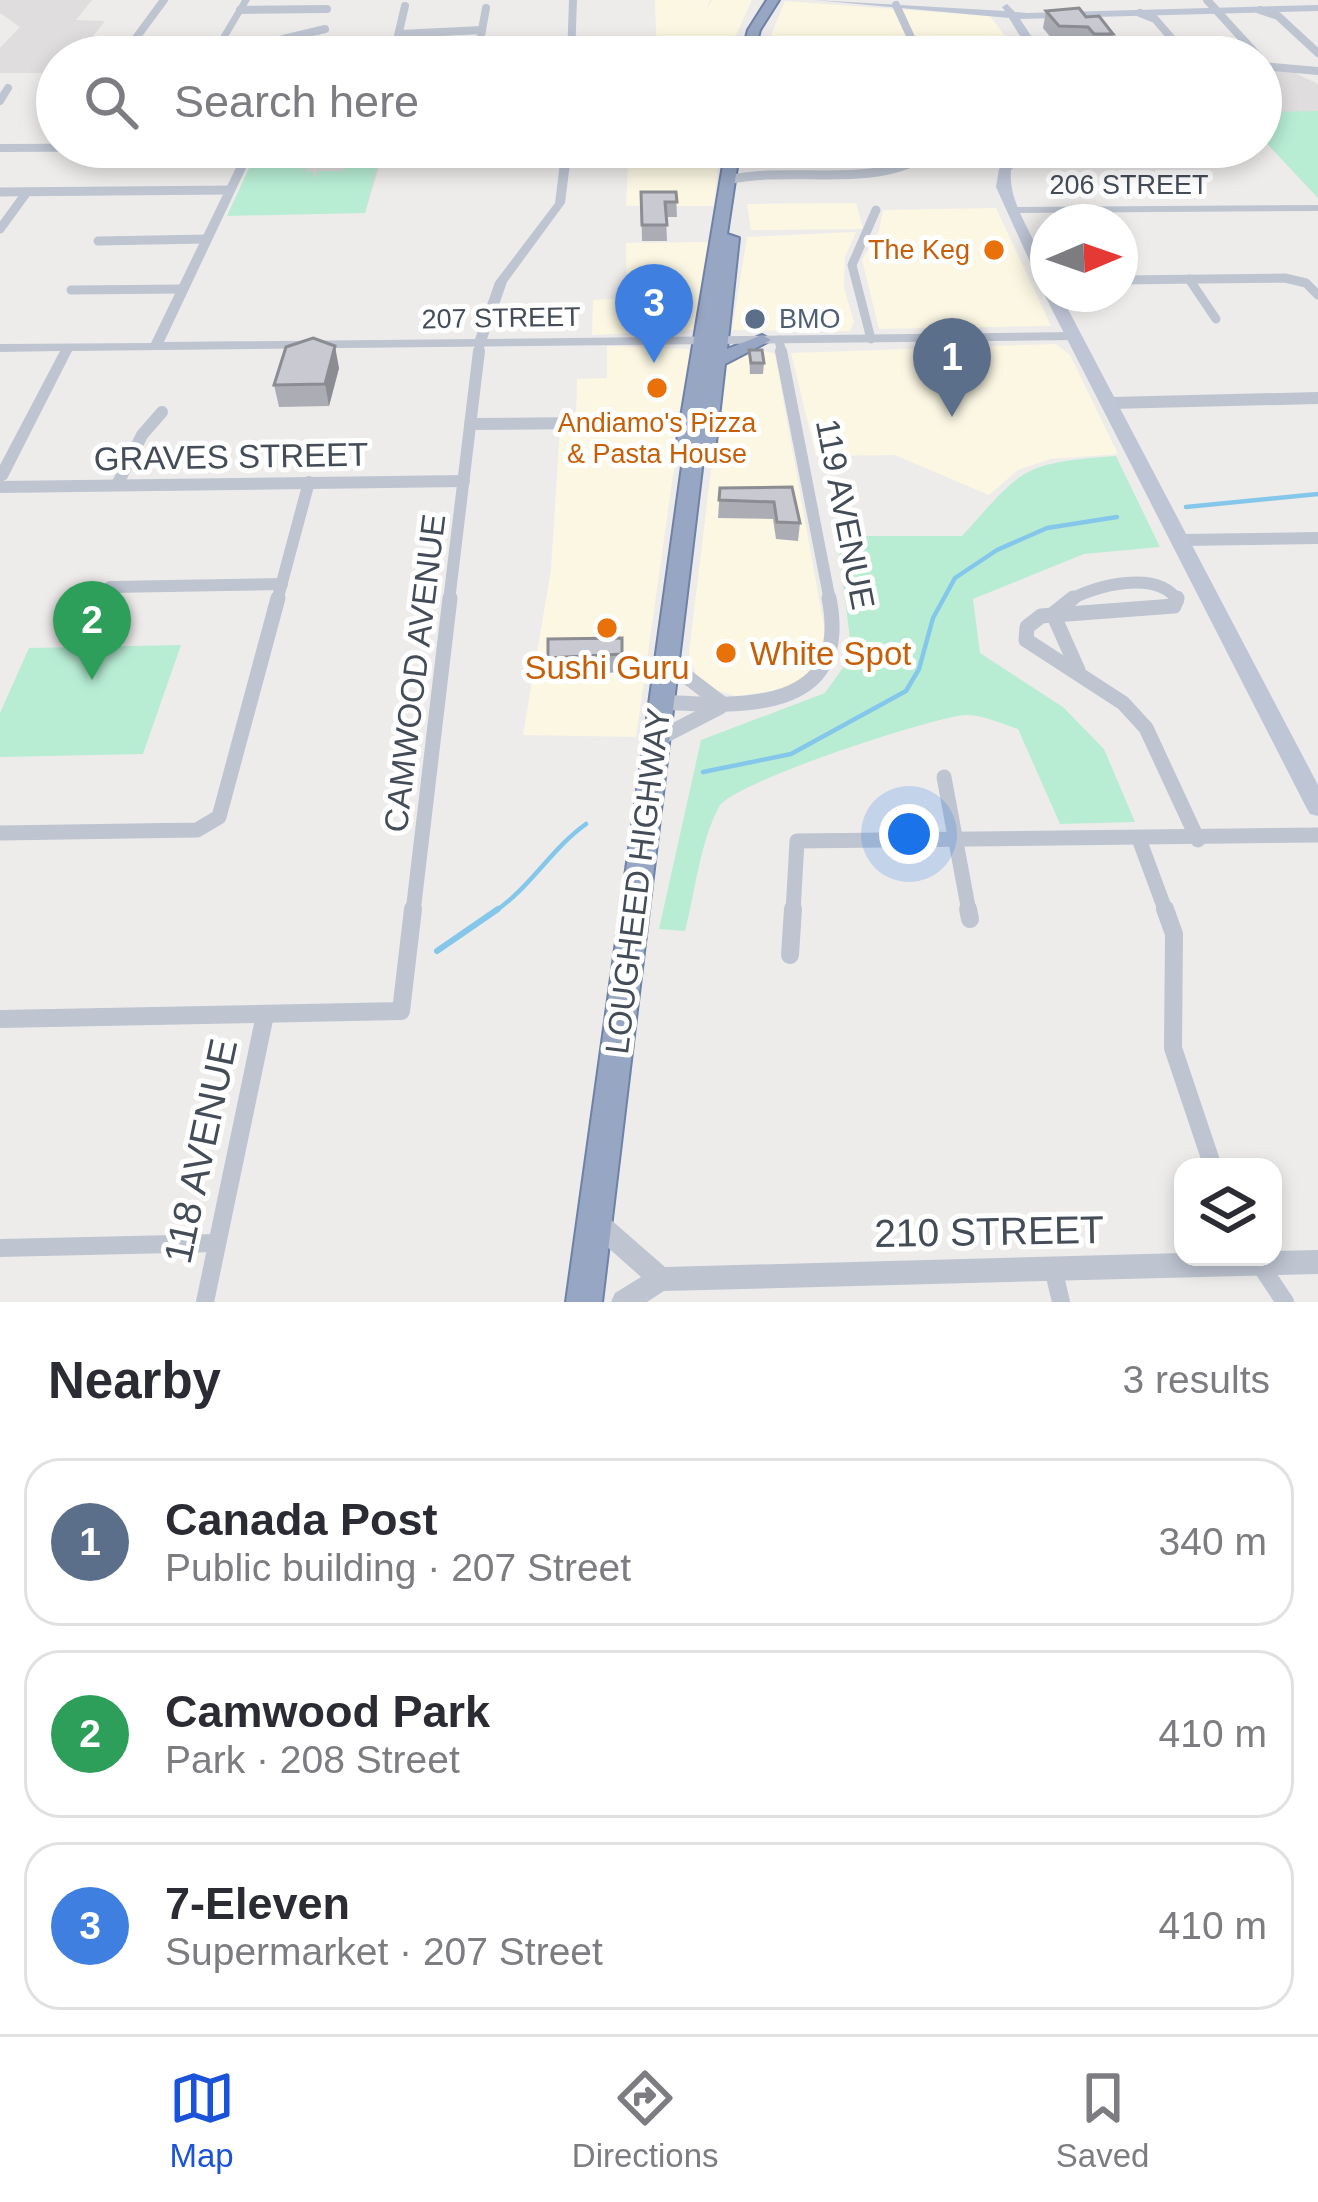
<!DOCTYPE html>
<meta charset="utf-8">
<style>
:root{--surface:#fff;--page:#f7f7f7;--text:#2b2b33;--muted:#7c7c81;--line:#e1e1e2;--accent:#1a53d9}
body{margin:0;font-family:Arial,sans-serif;background:var(--page);color:var(--text)}
.controls{position:absolute;right:36px;bottom:36px;display:grid;overflow:hidden;border-radius:24px;box-shadow:0 6px 18px #0003}
.controls button{width:108px;height:108px;display:grid;place-items:center;padding:0;border:0;border-bottom:3px solid var(--line);background:var(--surface);color:var(--text);font:60px sans-serif}
.compass{position:absolute;left:1030px;top:204px;width:108px;height:108px;border-radius:50%;background:var(--surface);box-shadow:0 6px 18px #0003;rotate:88deg}
.you{position:absolute;left:909px;top:834px;width:42px;height:42px;margin:-30px;border:9px solid #fff;border-radius:50%;background:#1a73e8;box-shadow:0 0 0 18px #1a73e833}
.badge{display:grid;place-items:center;width:78px;height:78px;border-radius:50%;background:var(--accent);color:#fff;font-size:39px;font-weight:700}
.pin{position:absolute;translate:-50% -99px;filter:drop-shadow(0 3px 6px #0008)}
.pin::after{content:'';position:absolute;top:63px;width:42px;height:36px;background:inherit;clip-path:polygon(0 0,100% 0,50% 100%)}
.list{margin:0;padding:0;list-style:none}
h2{display:flex;justify-content:space-between;align-items:center;height:156px;margin:0;padding:0 48px;font-size:51px}
h2 small{font-size:39px;font-weight:400;color:var(--muted)}
.list li{display:grid;grid-template-columns:78px 1fr auto;gap:36px;align-items:center;box-sizing:border-box;height:168px;margin:0 24px 24px;padding:0 24px;border:3px solid var(--line);border-radius:36px}
.list b{display:block;font-size:45px;white-space:nowrap}
.list p{margin:0;font-size:39px;white-space:nowrap;color:var(--muted)}
.list em{font-size:39px;font-style:normal;color:var(--muted)}
.icon{flex:none;width:66px;height:66px;fill:none;stroke:currentColor;stroke-width:2;stroke-linecap:round;stroke-linejoin:round}
.map{position:relative;flex:none;width:1318px;height:1302px;overflow:hidden}
.search{position:absolute;background:var(--surface);box-shadow:0 6px 18px #0003;left:36px;right:36px;top:36px;height:132px;display:flex;align-items:center;gap:30px;box-sizing:border-box;padding:0 42px;border-radius:66px;color:var(--muted);font-size:45px}
.sheet{height:732px;background:var(--surface)}
nav{display:flex;justify-content:space-around;align-items:center;box-sizing:border-box;height:168px;border-top:3px solid var(--line);background:var(--surface);font-size:33px;color:var(--muted)}
nav a{display:grid;justify-items:center;gap:6px}
nav .on{color:var(--accent)}
.map>svg:first-child{display:block}
.commercial{fill:#fbf7e3}
.education{fill:#dfdddd}
.green{fill:#b8edd4}
.lines{fill:none;stroke-linecap:round;stroke-linejoin:round}
.stream-far1{stroke:#85c7ea;stroke-width:4.5}
.stream{stroke:#85c7ea;stroke-width:6}
.trunk-casing{stroke:#6e81a6;stroke-width:4}
.minor-far4{stroke:#bec5d1;stroke-width:8}
.minor-far3{stroke:#bec5d1;stroke-width:9}
.minor-far2{stroke:#bec5d1;stroke-width:12}
.minor-far1{stroke:#bec5d1;stroke-width:15}
.minor{stroke:#bec5d1;stroke-width:18}
.tertiary{fill:#bec5d1;fill-rule:evenodd}
.secondary{fill:#bec5d5;fill-rule:evenodd}
.trunk{fill:#97a6c3;fill-rule:evenodd}
.wall{fill:#acadb4}
.shaded-wall{fill:#8c8d92}
.building{fill:#c8c9d1;stroke:#8c8d92;stroke-width:3}
.food-dot{fill:#e8710a;stroke:#fff;stroke-width:4.5}
.service-dot{fill:#5c6f8a;stroke:#fff;stroke-width:4.5}
.labels{text-anchor:middle;stroke-width:10;stroke-linejoin:round;paint-order:stroke}
.far-street-label{font-size:27px;fill:#444c58;stroke:#fff}
.far-food-label{font-size:27px;fill:#c56008;stroke:#fff;text-anchor:end}
.far-service-label{font-size:27px;fill:#4e5e75;stroke:#fff;text-anchor:start}
.street-label{font-size:33px;fill:#444c58;stroke:#fff}
.food-label{font-size:33px;fill:#c56008;stroke:#fff;text-anchor:start}
.near-street-label{font-size:39px;fill:#444c58;stroke:#fff}
</style>
<div class="map">
<svg width="1318" height="1302" viewBox="0 0 1318 1302">
<rect width="100%" height="100%" fill="#eeeceb"/>
<g class="commercial">
<path d="M655 0H710L707 9 712 0H752L728 53 736 57H657Z"/>
<path d="M785 1 990 16 1021 57H762Z"/>
<path d="M629 147H720L714 206H626Z"/>
<path d="M856 203 863 229 751 230 747 204Z"/>
<path d="M996 208 1051 326 879 329 862 260 879 231 883 210Z"/>
<path d="M856 232 845 257 844 288 854 322 850 331 732 330 747 237Z"/>
<path d="M709 242 693 330 592 335 593 300 627 298 626 243Z"/>
<path d="M1056 344 1070 355 1118 454 1050 459 1018 470 989 495 895 455 816 456 791 353Z"/>
<path d="M607 346 688 349 693 354 683 411 576 418 577 379 607 378Z"/>
<path d="M755 348 775 354 827 643 810 673 781 690 736 696 707 688 697 678 689 653 724 363Z"/>
<path d="M668 426 679 433 636 737 523 735 551 570 560 428Z"/>
</g>
<g class="education">
<path d="M0 0H92L76 20 105 21 76 57H57V73H0V48L20 27 0 13Z"/>
<path d="M1261 68 1291 71 1318 84V198L1261 137Z"/>
<path d="M261 147H385L365 213 230 214Z"/>
</g>
<g class="green">
<path d="M1261 102 1270 112 1318 111V198L1261 137Z"/>
<path d="M349 147H382L365 213 227 216 254 157 305 155 302 172 310 152 305 171 313 172 314 179 318 171H343Z"/>
<path d="M1116 456 1160 547 1084 554 973 599 980 653 1063 707 1104 749 1135 822 1060 824 1018 729C1002 724 981 714 965 715 930 718 731 783 719 807 700 842 695 893 685 931L659 929 701 740 825 693 852 655 837 536H962C1023 468 1021 463 1116 456Z"/>
<path d="M181 645 143 754 0 757V713L29 648Z"/>
</g>
<g class="lines">
<g class="stream-far1">
<path d="M1186 507 1318 494"/>
<path d="M703 772 791 754 906 691 919 669 933 618 955 578 997 550 1047 528 1117 517"/>
<path d="M494 912C530 888 551 849 586 824"/>
</g>
<path class="stream" d="M437 951 498 909"/>
<g class="trunk-casing">
<g id="trunk">
<path d="M767 0H779L760 30 753 57H741L748 30Z"/>
<path d="M726 147H740L727 234 739 238 727 349 762 335 771 340 725 364 716 443 703 460 602 1302H566L683 459 677 441Z"/>
</g>
</g>
<g class="minor-far4">
<path d="M1207 0 1259 57"/>
<path d="M896 5 920 57"/>
<path d="M240 10 327 9"/>
<path d="M1260 10 1278 16 1318 53"/>
<path d="M1140 13 1155 19 1180 48"/>
<path d="M400 34 482 30"/>
<path d="M221 42 275 41 325 29"/>
<path d="M122 57 164 0"/>
<path d="M349 57 394 55"/>
<path d="M393 57 405 6"/>
<path d="M477 57 486 8"/>
<path d="M1261 66 1318 71"/>
<path d="M0 101 8 88"/>
<path d="M0 148 221 147"/>
<path d="M1103 151 1203 152 1201 147"/>
<path d="M923 158 940 147"/>
</g>
<g class="minor-far3">
<path d="M728 180C791 165 870 190 927 155"/>
<path d="M0 192 230 190"/>
<path d="M0 229 27 192"/>
<path d="M98 241 207 239"/>
<path d="M1189 279 1216 319"/>
<path d="M1120 280 1285 278 1306 283 1318 295"/>
<path d="M71 290 183 289"/>
<path d="M871 339 852 265 876 210"/>
<path d="M779 340 782 354"/>
<path d="M479 354 480 342"/>
</g>
<g class="minor-far2">
<path d="M781 351 830 601"/>
<path d="M1110 403 1318 398"/>
<path d="M470 424 690 422"/>
<path d="M117 485 142 435 162 412"/>
<path d="M0 487 464 481"/>
<path d="M1181 540 1318 538"/>
<path d="M110 587 282 584"/>
<path d="M277 601 309 482"/>
<path d="M449 601 479 351"/>
<path d="M1068 601C1095 585 1158 569 1178 601"/>
</g>
<g class="minor-far1">
<path d="M1177 598 1174 606 1041 616 1027 627 1026 640 1123 703 1146 728 1198 840"/>
<path d="M1053 614 1073 598"/>
<path d="M1053 614 1078 670"/>
<path d="M666 661 720 702"/>
<path d="M661 702C741 707 852 714 829 598"/>
<path d="M656 740 720 707"/>
<path d="M944 777 969 912"/>
<path d="M0 833 197 830 219 817 278 598"/>
<path d="M1139 839 1166 912"/>
<path d="M413 912 450 598"/>
<path d="M793 912 797 841 1318 835"/>
</g>
<g class="minor">
<path d="M968 909 970 919"/>
<path d="M1165 909 1174 934 1173 1048 1213 1167"/>
<path d="M790 955 793 909"/>
<path d="M0 1019 401 1011 413 909"/>
<path d="M0 1248 217 1243"/>
<path d="M1255 1257 1285 1302"/>
<path d="M1053 1268 1061 1302"/>
<path d="M205 1302 265 1015"/>
</g>
<g class="tertiary">
<path d="M242 0H250L225 42 232 57H224L217 42Z"/>
<path d="M569 0H577L575 57H567Z"/>
<path d="M246 147H256L164 342 475 339 495 282 555 203 562 147H572L565 203 507 282 487 339 1075 332 1081 336 1075 340 72 351 7 479 0 483V465L60 351 0 352V344L151 343Z"/>
<path d="M1318 205V211L1012 213 1007 210 1012 207Z"/>
<path d="M594 1208 602 1212 665 1267 1183 1253V1257H1273V1251L1318 1250V1274L664 1291 647 1302H611L615 1293 641 1277 586 1228 582 1220 586 1212Z"/>
</g>
<g class="secondary">
<path d="M814 0 1005 11 1002 7 1007 4 1015 12 1027 13 1318 5V11L1020 19 1045 57H1033L1009 18Z"/>
<path d="M1022 147H1036L1011 170C1007 212 1048 246 1048 290L1041 286 996 187 999 169Z"/>
<path d="M1048 290V294H1060L1318 785V816L1310 814 1306 807 1044 294Z"/>
</g>
<use href="#trunk" class="trunk"/>
</g>
<g class="wall">
<path d="M1046 11 1086 17 1113 34 1109 52H1090L1084 45 1056 44 1043 28Z"/>
<path d="M641 192H676L677 217H666L667 241H642Z"/>
<path d="M749 350 764 363 763 374H750Z"/>
<path d="M339 368 329 406 279 407 274 385Z"/>
<path d="M792 487 800 523 798 541 776 539 773 519 718 518 720 488Z"/>
<path d="M622 638 623 672 549 676 548 658Z"/>
</g>
<path class="shaded-wall" d="M335 346 339 368 329 406 325 384Z"/>
<g class="building">
<path d="M1079 8 1086 17 1099 16 1113 34H1094L1088 27 1059 26 1046 11Z"/>
<path d="M641 192H676L677 202H665L667 225H642Z"/>
<path d="M313 338 335 346 325 384 274 385 286 347Z"/>
<path d="M749 350H762L764 363H751Z"/>
<path d="M792 487 800 523 777 522 774 502 719 500 720 488Z"/>
<path d="M622 638V654L548 658V639Z"/>
</g>
<g class="food-dot">
<circle cx="994" cy="250" r="12"/>
<circle cx="657" cy="388" r="12"/>
<circle cx="607" cy="628" r="12"/>
<circle cx="726" cy="653" r="12"/>
</g>
<circle class="service-dot" cx="755" cy="319" r="12"/>
<g class="labels">
<g class="far-street-label">
<text x="1129" y="194">206 STREET</text>
<text transform="translate(501 318) rotate(-1)" y="9">207 STREET</text>
</g>
<g class="far-food-label">
<text x="970" y="259">The Keg</text>
<text x="657" y="432" text-anchor="middle">Andiamo's Pizza<tspan x="657" dy="31">&amp; Pasta House</tspan></text>
</g>
<g class="far-service-label">
<text x="779" y="328">BMO</text>
</g>
<g class="street-label">
<text transform="translate(231 456) rotate(-1)" y="12">GRAVES STREET</text>
<text transform="translate(846 514) rotate(79)" y="12">119 AVENUE</text>
<text transform="translate(414 673) rotate(-83)" y="12">CAMWOOD AVENUE</text>
<text transform="translate(637 881) rotate(-83)" y="12">LOUGHEED HIGHWAY</text>
</g>
<g class="food-label">
<text x="750" y="665">White Spot</text>
<text x="607" y="679" text-anchor="middle">Sushi Guru</text>
</g>
<g class="near-street-label">
<text transform="translate(200 1151) rotate(-78)" y="14">118 AVENUE</text>
<text transform="translate(989 1231) rotate(-1)" y="14">210 STREET</text>
</g>
</g>
</svg>
<div class="controls">
<button><svg class="icon" aria-label="layers" viewBox="0 0 24 24"><path d="M12 4l9 5-9 5-9-5zM3 14l9 5 9-5"/></svg></button>
</div>
<svg class="compass" viewBox="-18 -18 36 36"><path d="M0-13l5 13h-10z" fill="#e53935"/><path d="M0 13l5-13h-10z" fill="#7c7c81"/></svg>
<div class="you"></div>
<div class="pin badge" style="left:952px;top:417px;background:#5c6f8a">1</div>
<div class="pin badge" style="left:92px;top:680px;background:#2e9e5b">2</div>
<div class="pin badge" style="left:654px;top:363px;background:#3f7fe0">3</div>
<div class="search"><svg class="icon" aria-label="search" viewBox="0 0 24 24"><circle cx="10" cy="10" r="6"/><path d="M15 15l6 6"/></svg>Search here</div>
</div>
<section class="sheet">
<h2>Nearby<small>3 results</small></h2>
<ul class="list">
<li><span class="badge" style="background:#5c6f8a">1</span><div><b>Canada Post</b><p>Public building · 207 Street</p></div><em>340 m</em></li>
<li><span class="badge" style="background:#2e9e5b">2</span><div><b>Camwood Park</b><p>Park · 208 Street</p></div><em>410 m</em></li>
<li><span class="badge" style="background:#3f7fe0">3</span><div><b>7-Eleven</b><p>Supermarket · 207 Street</p></div><em>410 m</em></li>
</ul>
</section>
<nav>
<a class="on"><svg class="icon" aria-label="map" viewBox="0 0 24 24"><path d="M3 6l6-2 6 2 6-2v14l-6 2-6-2-6 2zM9 4v14M15 6v14"/></svg>Map</a>
<a><svg class="icon" aria-label="directions" viewBox="0 0 24 24"><path d="M12 3l9 9-9 9-9-9zM9 14v-3h6M13 9l2 2-2 2"/></svg>Directions</a>
<a><svg class="icon" aria-label="saved" viewBox="0 0 24 24"><path d="M7 4h10v16l-5-4-5 4z"/></svg>Saved</a>
</nav>
